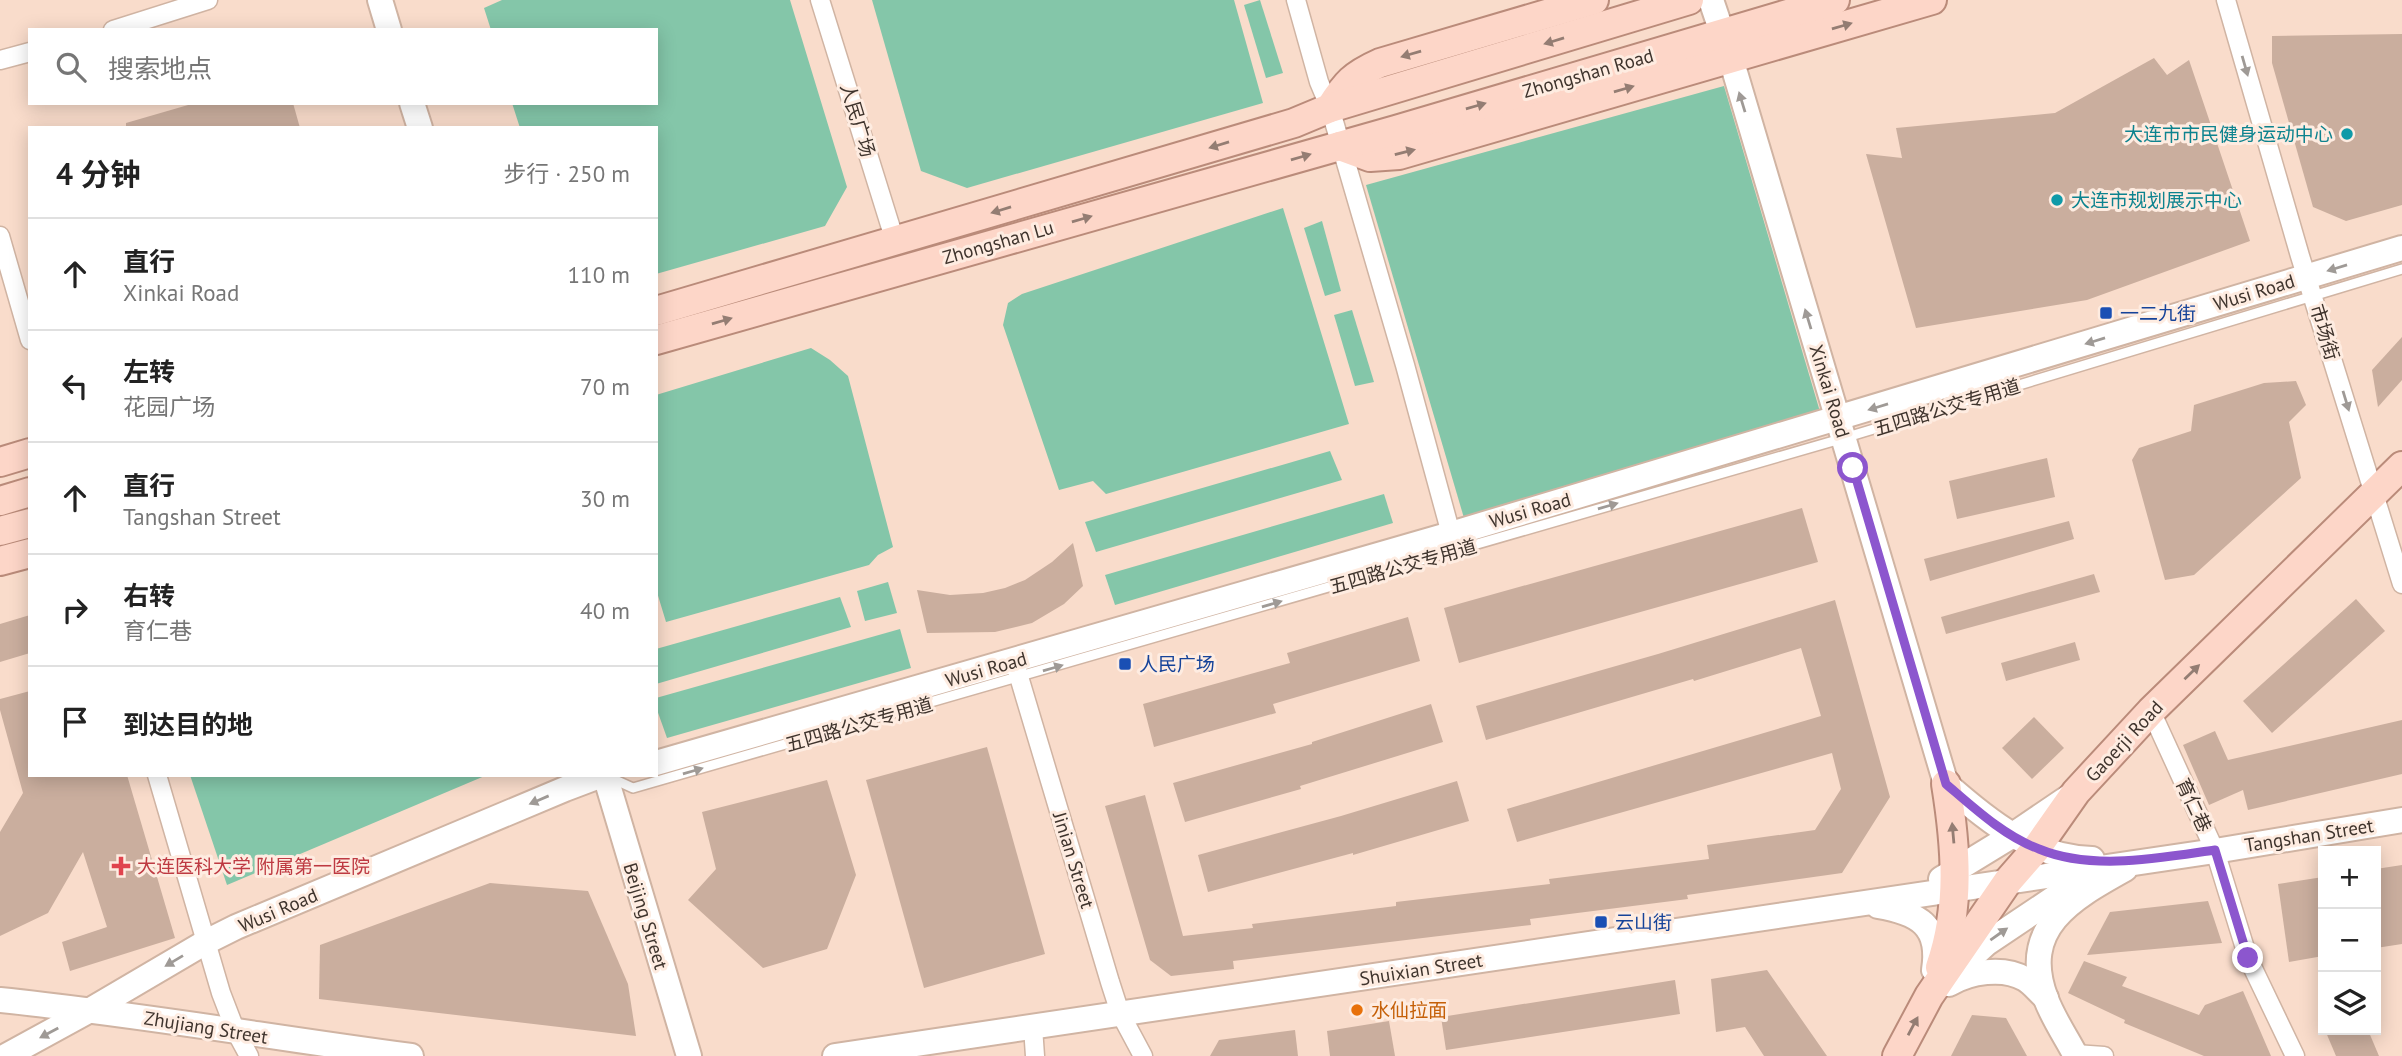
<!DOCTYPE html>
<html lang="zh">
<meta charset="utf-8">
<style>
:root{--surface:#fff;--page:#f2f2f2;--text:#222;--muted:#767676;--line:#e0e0e0}
body{margin:0;font-family:"PT Sans","Noto Sans SC",sans-serif;background:var(--page);color:var(--text)}
.controls{position:absolute;right:21px;bottom:21px;display:grid;overflow:hidden;border-radius:0px;box-shadow:0 4px 18px #0003}
.controls button{width:63px;height:63px;display:grid;place-items:center;padding:0;border:0;border-bottom:2px solid var(--line);background:var(--surface);color:var(--text);font:35px sans-serif}
.stop{position:absolute;width:21px;height:21px;margin:-16px;border:5px solid #8c56ce;border-radius:50%;background:#fff}
.stop.end{background:#8c56ce;border-color:#fff;box-shadow:0 2px 7px #0008}
.list{margin:0;padding:0;list-style:none}
h2{display:flex;justify-content:space-between;align-items:center;height:91px;margin:0;padding:0 28px;font-size:30px}
h2 small{font-size:23px;font-weight:400;color:var(--muted)}
.list li{display:grid;grid-template-columns:46px 1fr auto;gap:21px;align-items:center;box-sizing:border-box;height:112px;padding:0 28px;border-top:2px solid var(--line)}
.list b{display:block;font-size:26px;white-space:nowrap}
.list p{margin:0;font-size:23px;white-space:nowrap;color:var(--muted)}
.list em{font-size:23px;font-style:normal;color:var(--muted)}
.icon{flex:none;width:38px;height:38px;fill:none;stroke:currentColor;stroke-width:2;stroke-linecap:round;stroke-linejoin:round}
.map{position:relative;flex:none;width:2402px;height:1056px;overflow:hidden}
.search{position:absolute;background:var(--surface);box-shadow:0 4px 18px #0003;left:28px;top:28px;width:630px;height:77px;display:flex;align-items:center;gap:18px;box-sizing:border-box;padding:0 24px;border-radius:0px;color:var(--muted);font-size:26px}
.panel{position:absolute;background:var(--surface);box-shadow:0 4px 18px #0003;left:28px;top:126px;width:630px;height:651px;border-radius:0px}
.map>svg:first-child{display:block}
.green{fill:#84c6a9}
.building{fill:#caae9e}
.lines{fill:none;stroke-linecap:round;stroke-linejoin:round}
.lane-casing{stroke:#d0b4a3;stroke-width:12}
.street-casing{stroke:#d0b4a3;stroke-width:21}
.secondary-casing{stroke:#d0b4a3;stroke-width:28}
.primary-casing{stroke:#ba8b7a;stroke-width:32}
.lane{stroke:#fff;stroke-width:9}
.street{stroke:#fff;stroke-width:18}
.secondary{stroke:#fff;stroke-width:24}
.primary{stroke:#fdd6c8;stroke-width:28}
.oneway{fill:#947d73}
.oneway2{fill:#9f9a96}
.route{stroke:#8c56ce;stroke-width:9}
.culture-dot{fill:#0f9aa8;stroke:#feece1;stroke-width:2.5}
.transit-dot{fill:#1a4fb4;stroke:#feece1;stroke-width:2.5}
.health-dot{fill:#e0444e;stroke:#feece1;stroke-width:2.5}
.food-dot{fill:#e8710a;stroke:#feece1;stroke-width:2.5}
.labels{text-anchor:middle;stroke-width:6;stroke-linejoin:round;paint-order:stroke}
.street-label{font-size:19px;fill:#3f342d;stroke:#feece1}
.culture-label{font-size:19px;fill:#0d838f;stroke:#feece1;text-anchor:end}
.transit-label{font-size:19px;fill:#164399;stroke:#feece1;text-anchor:start}
.health-label{font-size:19px;fill:#be3a42;stroke:#feece1;text-anchor:start}
.food-label{font-size:19px;fill:#c56008;stroke:#feece1;text-anchor:start}
</style>
<div class="map">
<svg width="2402" height="1056" viewBox="0 0 2402 1056">
<rect width="100%" height="100%" fill="#f9dccb"/>
<g class="green">
<path d="M502 0H790L847 187 825 226 656 274V128H520L512 103H656V30H491L484 8Z"/>
<path d="M872 0H1234L1263 103 967 188 921 171Z"/>
<path d="M1260 0 1283 73 1266 78 1244 5Z"/>
<path d="M1724 86 1821 415 1464 518 1366 185Z"/>
<path d="M1283 208 1349 424 1106 494 1093 481 1059 490 1003 325 1008 303 1022 294Z"/>
<path d="M1322 221 1341 291 1325 296 1304 228Z"/>
<path d="M1352 310 1374 382 1355 386 1334 315Z"/>
<path d="M811 348 830 360 848 376 893 547 878 555 869 565 666 622 656 589V395Z"/>
<path d="M1330 451 1342 480 1096 552 1085 522Z"/>
<path d="M1384 494 1393 523 1115 605 1105 575Z"/>
<path d="M888 582 897 613 865 621 857 591Z"/>
<path d="M840 597 851 627 656 684V649Z"/>
<path d="M900 629 911 668 667 738 656 707V698Z"/>
<path d="M190 775H487L227 885Z"/>
</g>
<g class="building">
<path d="M2402 34V205L2346 221 2313 207 2272 63V36Z"/>
<path d="M2154 58 2167 75 2189 60 2250 241 2087 300 1916 328 1866 154 1902 158 1896 128 2055 113Z"/>
<path d="M195 103H293L300 128H126V123Z"/>
<path d="M2402 337V380L2378 407 2372 370Z"/>
<path d="M2296 381 2306 405 2289 422 2301 478 2194 575 2165 580 2132 460 2139 448 2191 431 2194 405 2264 383Z"/>
<path d="M2047 458 2055 497 1957 519 1949 481Z"/>
<path d="M1802 508 1818 562 1459 663 1444 608Z"/>
<path d="M2069 521 2074 539 1930 581 1924 559Z"/>
<path d="M1073 543 1083 586 1064 604 1032 623 995 632 927 633 917 590 950 595 983 593 1005 588 1025 580 1052 562Z"/>
<path d="M2094 574 2100 592 1946 634 1941 617Z"/>
<path d="M2356 599 2385 631 2272 733 2243 701Z"/>
<path d="M1835 600 1890 797 1842 873 1687 895 1688 899 1530 919 1531 925 1233 961 1234 969 1171 976 1150 960 1105 806 1145 795 1183 936 1253 928 1252 924 1396 906V902L1550 884 1549 879 1709 859 1707 845 1815 830 1841 789 1832 753 1517 842 1507 809 1821 716 1801 648 1694 681 1693 679 1486 740 1476 706 1658 654Z"/>
<path d="M30 615V653L0 662V624Z"/>
<path d="M1408 617 1420 661 1273 704 1276 713 1154 747 1143 704 1290 663 1287 653Z"/>
<path d="M2075 642 2080 660 2006 681 2001 663Z"/>
<path d="M30 691V775H127L175 938 70 971 62 942 107 927 83 852 48 913 0 936V832L23 793 0 710V699Z"/>
<path d="M1431 704 1443 742 1300 786 1301 789 1185 822 1173 783 1312 744V742Z"/>
<path d="M2034 717 2064 748 2032 779 2002 748Z"/>
<path d="M2402 720V774L2248 810 2243 790 2209 805 2183 745 2215 731 2228 760Z"/>
<path d="M987 747 1045 954 924 988 866 780Z"/>
<path d="M827 780 856 875 827 949 763 968 688 900 716 869 702 812Z"/>
<path d="M1457 781 1469 821 1353 855V853L1208 892 1198 855 1341 816Z"/>
<path d="M2402 865V944L2376 948V869Z"/>
<path d="M2323 877V956L2289 962 2278 884Z"/>
<path d="M490 883 588 891 628 984 636 1036 319 999 320 945Z"/>
<path d="M2208 901 2222 943 2087 955 2110 912Z"/>
<path d="M2084 961 2127 977 2122 986 2199 1015 2205 1005 2243 991 2271 1056H2204L2124 1023 2125 1020 2068 993Z"/>
<path d="M1767 970 1827 1056H1764L1745 1027 1716 1032 1711 979Z"/>
<path d="M1675 980 1680 1014 1446 1050 1441 1017Z"/>
<path d="M1972 1015 2006 1018 2027 1056H1951Z"/>
<path d="M1389 1021 1395 1056H1330L1327 1031Z"/>
<path d="M1295 1030 1298 1056H1210L1219 1040Z"/>
<path d="M2325 1030H2368L2379 1056H2336Z"/>
</g>
<g class="lines">
<g class="lane-casing">
<path id="lane" d="M611 778 633 788 1844 438 2402 269"/>
</g>
<g class="street-casing">
<g id="street">
<path d="M820 0 895 241"/>
<path d="M1296 0 1319 82 1330 108 1405 365 1451 534"/>
<path d="M2226 0 2300 256 2402 584"/>
<path d="M113 30 208 0"/>
<path d="M0 60 30 52"/>
<path d="M0 236 30 340"/>
<path d="M1014 660 1110 982 1120 1013 1143 1056"/>
<path d="M2151 711 2215 851 2248 958 2295 1056"/>
<path d="M157 775 221 993 236 1032 249 1056"/>
<path d="M1033 1027 1035 1056"/>
<path d="M2075 1054 2104 1056"/>
</g>
</g>
<g class="secondary-casing">
<g id="secondary">
<path d="M380 0 389 30"/>
<path d="M1711 0 1731 59 1946 784"/>
<path d="M412 103 420 128"/>
<path d="M656 763 1451 534 2402 248"/>
<path d="M605 775 689 1056"/>
<path d="M1946 784C1989 822 2032 857 2092 859"/>
<path d="M1941 879 2013 835 2069 797"/>
<path d="M1878 906C1918 913 1941 925 1934 970"/>
<path d="M1952 975 1987 943 2075 884"/>
<path d="M1949 984C1969 972 2003 966 2025 979 2032 983 2039 992 2046 998"/>
<path d="M0 1000C138 1014 274 1038 411 1056"/>
<path d="M6 1056 92 1009 206 942 236 927 565 789 602 775"/>
<path d="M835 1056 2215 851 2402 820"/>
<path d="M2076 1056C2066 1037 2053 1018 2046 999 2019 928 2071 899 2125 869"/>
</g>
</g>
<g class="primary-casing">
<g id="primary">
<path d="M1330 108C1346 83 1353 75 1380 63L1594 0"/>
<path d="M1340 146 1370 157 1399 155 1932 0"/>
<path d="M656 311 1294 123 1330 108 1689 0"/>
<path d="M656 340 1396 130 1835 0"/>
<path d="M0 462 30 453"/>
<path d="M0 501 30 492"/>
<path d="M0 531 30 523"/>
<path d="M0 561 30 553"/>
<path d="M1940 967C1961 907 1956 846 1946 784"/>
<path d="M1897 1056 1929 996 2008 881 2036 849 2076 792 2151 711 2402 466"/>
</g>
</g>
<use href="#lane" class="lane"/>
<use href="#street" class="street"/>
<use href="#secondary" class="secondary"/>
<use href="#primary" class="primary"/>
</g>
<defs><path id="oneway-solid" d="M-6-.8H1V-3.2L6.5 0L1 3.2V.8H-6Z" transform="scale(1.75)"/></defs>
<g class="oneway">
<use href="#oneway-solid" transform="translate(1842 26) rotate(-16)"/>
<use href="#oneway-solid" transform="translate(1554 41) rotate(163)"/>
<use href="#oneway-solid" transform="translate(1411 54) rotate(164)"/>
<use href="#oneway-solid" transform="translate(1624 89) rotate(-16)"/>
<use href="#oneway-solid" transform="translate(1476 106) rotate(-16)"/>
<use href="#oneway-solid" transform="translate(1219 145) rotate(163)"/>
<use href="#oneway-solid" transform="translate(1405 152) rotate(-14)"/>
<use href="#oneway-solid" transform="translate(1301 157) rotate(-16)"/>
<use href="#oneway-solid" transform="translate(1001 210) rotate(163)"/>
<use href="#oneway-solid" transform="translate(1082 219) rotate(-16)"/>
<use href="#oneway-solid" transform="translate(722 321) rotate(-16)"/>
<use href="#oneway-solid" transform="translate(2192 672) rotate(-44)"/>
<use href="#oneway-solid" transform="translate(1953 833) rotate(-95)"/>
<use href="#oneway-solid" transform="translate(1913 1026) rotate(-62)"/>
</g>
<g class="oneway2">
<use href="#oneway-solid" transform="translate(2245 66) rotate(74)"/>
<use href="#oneway-solid" transform="translate(1742 102) rotate(-107)"/>
<use href="#oneway-solid" transform="translate(2337 268) rotate(163)"/>
<use href="#oneway-solid" transform="translate(1808 319) rotate(-107)"/>
<use href="#oneway-solid" transform="translate(2095 341) rotate(163)"/>
<use href="#oneway-solid" transform="translate(2346 401) rotate(73)"/>
<use href="#oneway-solid" transform="translate(1878 407) rotate(163)"/>
<use href="#oneway-solid" transform="translate(1608 506) rotate(-16)"/>
<use href="#oneway-solid" transform="translate(1272 604) rotate(-16)"/>
<use href="#oneway-solid" transform="translate(1053 668) rotate(-16)"/>
<use href="#oneway-solid" transform="translate(693 771) rotate(-16)"/>
<use href="#oneway-solid" transform="translate(539 800) rotate(157)"/>
<use href="#oneway-solid" transform="translate(1999 934) rotate(-35)"/>
<use href="#oneway-solid" transform="translate(174 961) rotate(149)"/>
<use href="#oneway-solid" transform="translate(49 1033) rotate(152)"/>
</g>
<g class="lines">
<path class="route" d="M1853 468 1946 784C1974 808 2004 836 2039 849 2092 871 2159 858 2215 850L2248 958"/>
</g>
<g class="culture-dot">
<circle cx="2347" cy="134" r="7"/>
<circle cx="2057" cy="200" r="7"/>
</g>
<g class="transit-dot">
<rect x="2099" y="306" width="14" height="14" rx="3.5"/>
<rect x="1118" y="657" width="14" height="14" rx="3.5"/>
<rect x="1594" y="915" width="14" height="14" rx="3.5"/>
</g>
<path class="health-dot" d="M117.5 855.5h7v7h7v7h-7v7h-7v-7h-7v-7h7z"/>
<circle class="food-dot" cx="1357" cy="1010" r="7"/>
<g class="labels">
<g class="street-label">
<text transform="translate(1588 73) rotate(-16)" y="7">Zhongshan Road</text>
<text transform="translate(858 120) rotate(73)" y="7">人民广场</text>
<text transform="translate(998 242) rotate(-16)" y="7">Zhongshan Lu</text>
<text transform="translate(2254 292) rotate(-17)" y="7">Wusi Road</text>
<text transform="translate(2325 332) rotate(73)" y="7">市场街</text>
<text transform="translate(1830 391) rotate(73)" y="7">Xinkai Road</text>
<text transform="translate(1947 407) rotate(-17)" y="7">五四路公交专用道</text>
<text transform="translate(1530 510) rotate(-16)" y="7">Wusi Road</text>
<text transform="translate(1403 566) rotate(-16)" y="7">五四路公交专用道</text>
<text transform="translate(986 669) rotate(-16)" y="7">Wusi Road</text>
<text transform="translate(859 724) rotate(-16)" y="7">五四路公交专用道</text>
<text transform="translate(2124 741) rotate(-47)" y="7">Gaoerji Road</text>
<text transform="translate(2194 805) rotate(65)" y="7">育仁巷</text>
<text transform="translate(2309 835) rotate(-9)" y="7">Tangshan Street</text>
<text transform="translate(1074 860) rotate(73)" y="7">Jinian Street</text>
<text transform="translate(278 910) rotate(-23)" y="7">Wusi Road</text>
<text transform="translate(646 916) rotate(73)" y="7">Beijing Street</text>
<text transform="translate(1421 969) rotate(-9)" y="7">Shuixian Street</text>
<text transform="translate(206 1027) rotate(9)" y="7">Zhujiang Street</text>
</g>
<g class="culture-label">
<text x="2333" y="141">大连市市民健身运动中心</text>
<text x="2071" y="207" text-anchor="start">大连市规划展示中心</text>
</g>
<g class="transit-label">
<text x="2120" y="320">一二九街</text>
<text x="1139" y="671">人民广场</text>
<text x="1615" y="929">云山街</text>
</g>
<g class="health-label">
<text x="137" y="873">大连医科大学 附属第一医院</text>
</g>
<g class="food-label">
<text x="1371" y="1017">水仙拉面</text>
</g>
</g>
</svg>
<div class="controls">
<button>+</button>
<button>−</button>
<button><svg class="icon" aria-label="layers" viewBox="0 0 24 24"><path d="M12 4l9 5-9 5-9-5zM3 14l9 5 9-5"/></svg></button>
</div>
<div class="stop" style="left:1853px;top:468px"></div>
<div class="stop end" style="left:2248px;top:958px"></div>
<div class="search"><svg class="icon" aria-label="search" viewBox="0 0 24 24"><circle cx="10" cy="10" r="6"/><path d="M15 15l6 6"/></svg>搜索地点</div>
<section class="panel">
<h2>4 分钟<small>步行 · 250 m</small></h2>
<ul class="list">
<li><svg class="icon" aria-label="ahead" viewBox="0 0 24 24"><path d="M12 20V5M6 11l6-6 6 6"/></svg><div><b>直行</b><p>Xinkai Road</p></div><em>110 m</em></li>
<li><svg class="icon" aria-label="left" viewBox="0 0 24 24"><path d="M17 20v-9H6M10 6l-5 5 5 5"/></svg><div><b>左转</b><p>花园广场</p></div><em>70 m</em></li>
<li><svg class="icon" aria-label="ahead" viewBox="0 0 24 24"><path d="M12 20V5M6 11l6-6 6 6"/></svg><div><b>直行</b><p>Tangshan Street</p></div><em>30 m</em></li>
<li><svg class="icon" aria-label="right" viewBox="0 0 24 24"><path d="M7 20v-9h11M14 6l5 5-5 5"/></svg><div><b>右转</b><p>育仁巷</p></div><em>40 m</em></li>
<li><svg class="icon" aria-label="arrive" viewBox="0 0 24 24"><path d="M6 21V4h12l-3 4 3 4H6"/></svg><div><b>到达目的地</b></div></li>
</ul>
</section>
</div>
